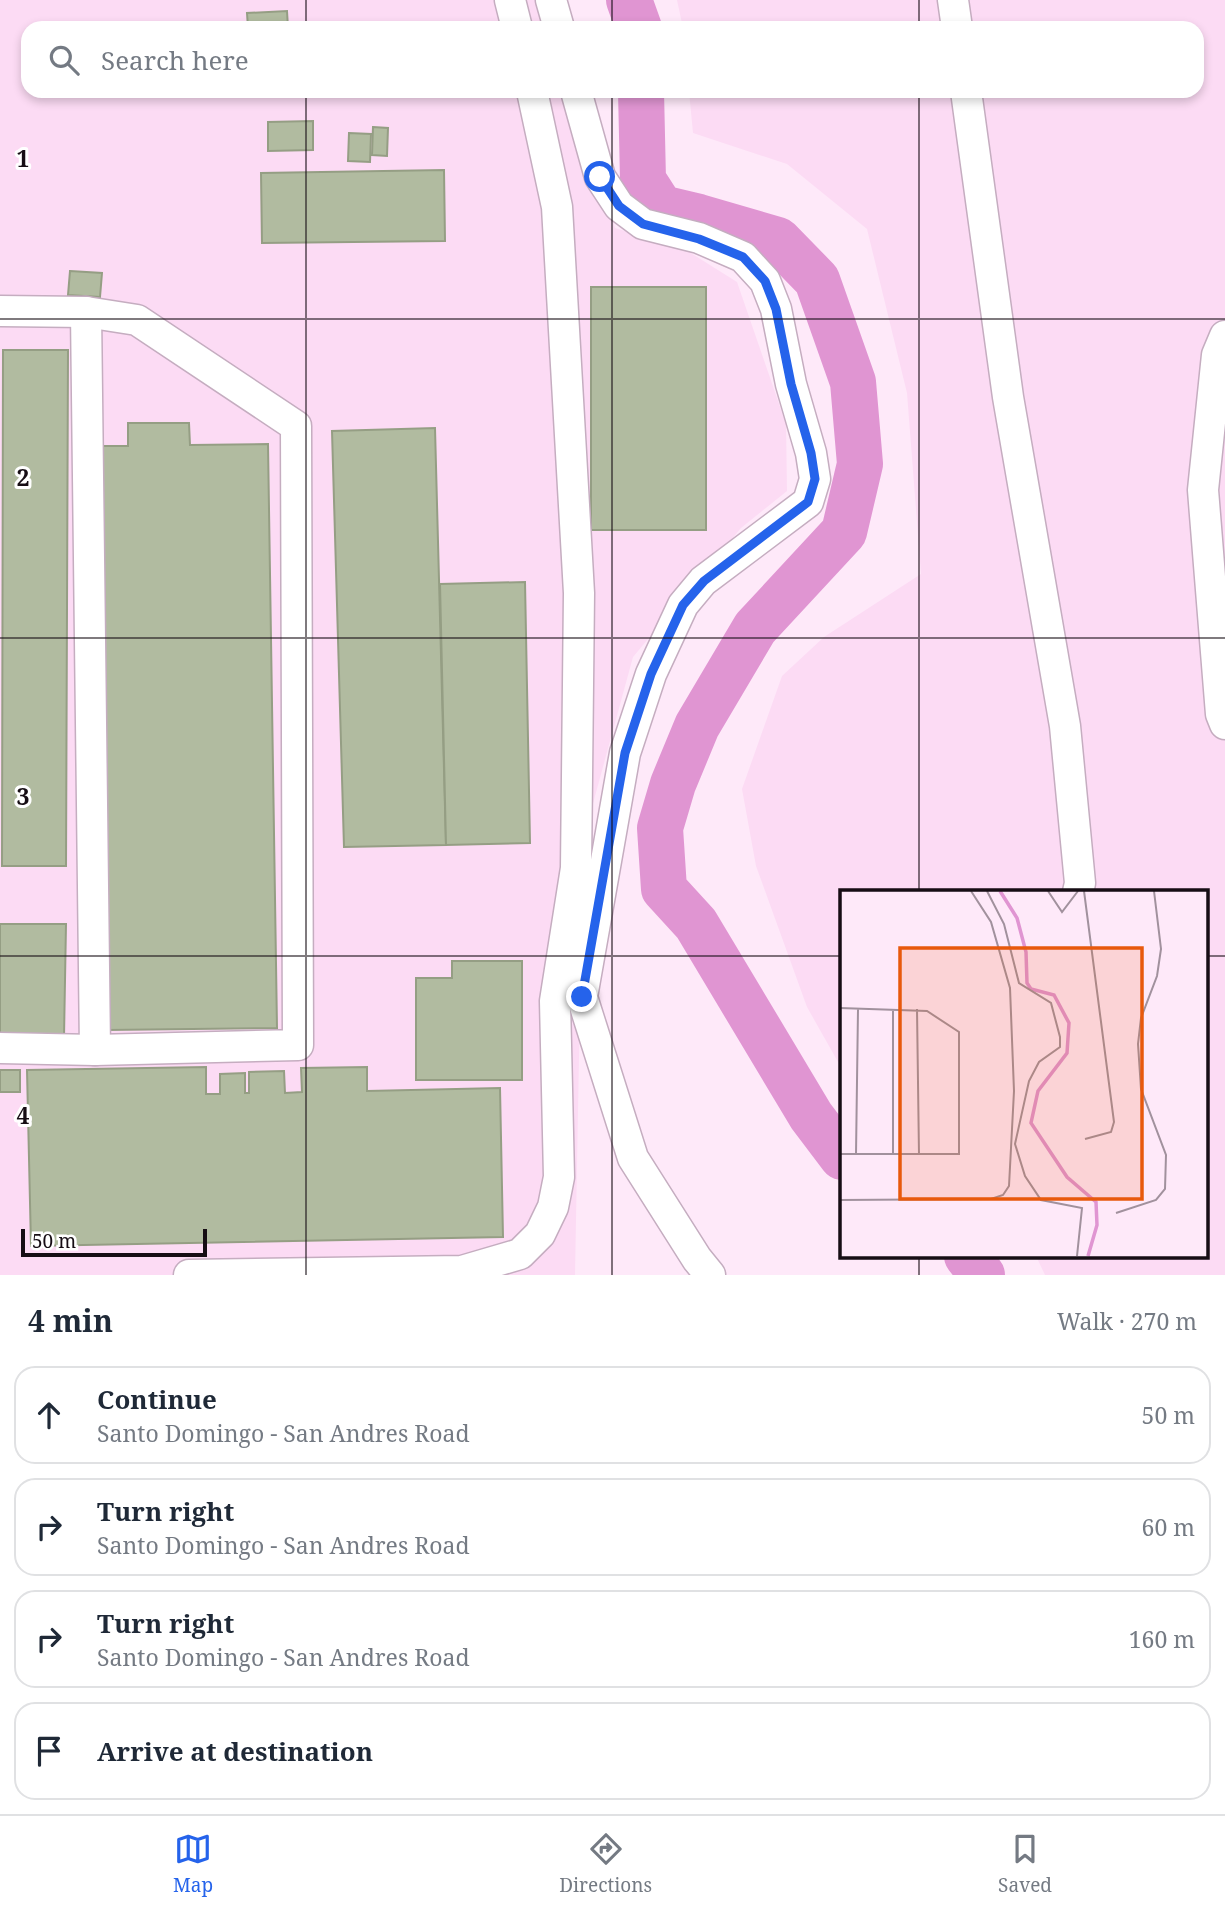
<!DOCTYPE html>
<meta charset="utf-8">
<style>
:root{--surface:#fff;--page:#f2f2f3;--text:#1f2937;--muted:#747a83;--line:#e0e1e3;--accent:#2563eb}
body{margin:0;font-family:"Noto Serif",serif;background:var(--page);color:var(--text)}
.scale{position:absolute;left:21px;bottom:18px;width:186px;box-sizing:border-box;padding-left:7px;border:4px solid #160d14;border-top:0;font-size:19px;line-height:24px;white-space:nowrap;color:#160d14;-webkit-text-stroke:5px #fff;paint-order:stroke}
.stop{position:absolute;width:21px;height:21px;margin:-16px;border:5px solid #2563eb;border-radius:50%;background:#fff}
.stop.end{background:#2563eb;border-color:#fff;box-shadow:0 2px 7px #0008}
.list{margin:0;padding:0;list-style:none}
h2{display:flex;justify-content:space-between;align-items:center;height:91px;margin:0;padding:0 28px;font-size:30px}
h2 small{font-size:23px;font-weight:400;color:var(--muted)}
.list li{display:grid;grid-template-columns:46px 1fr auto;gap:21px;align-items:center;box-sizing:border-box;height:98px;margin:0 14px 14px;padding:0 14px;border:2px solid var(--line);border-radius:21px}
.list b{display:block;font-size:26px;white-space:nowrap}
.list p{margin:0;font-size:23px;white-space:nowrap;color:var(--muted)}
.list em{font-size:23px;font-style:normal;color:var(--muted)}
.icon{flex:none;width:38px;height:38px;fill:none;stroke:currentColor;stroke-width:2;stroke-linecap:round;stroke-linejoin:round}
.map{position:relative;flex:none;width:1225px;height:1275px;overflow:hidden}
.search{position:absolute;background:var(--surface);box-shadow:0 4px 10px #0003;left:21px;right:21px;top:21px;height:77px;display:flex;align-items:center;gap:18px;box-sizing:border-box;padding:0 24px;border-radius:21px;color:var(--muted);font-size:26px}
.sheet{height:539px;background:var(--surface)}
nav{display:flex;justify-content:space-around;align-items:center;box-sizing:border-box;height:98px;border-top:2px solid var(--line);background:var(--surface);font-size:19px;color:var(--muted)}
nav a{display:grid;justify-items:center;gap:4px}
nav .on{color:var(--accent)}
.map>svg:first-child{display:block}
.built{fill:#fcdbf4}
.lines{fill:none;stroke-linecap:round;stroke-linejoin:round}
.river{stroke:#e095d2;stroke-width:46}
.building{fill:#b1bba0;stroke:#959e84;stroke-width:2}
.minor-casing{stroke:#c5adc0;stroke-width:33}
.minor{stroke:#fff;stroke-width:30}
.route{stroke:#2563eb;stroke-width:9}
.grid{fill:none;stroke:#160d14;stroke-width:2;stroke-opacity:0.55}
.inset-river{fill:none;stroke:#e095d2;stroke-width:3.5}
.inset-road{fill:none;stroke:#a1919d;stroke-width:2}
.view{fill:#e8590c;fill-opacity:0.15;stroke:#e8590c;stroke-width:3.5}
.inset-edge{fill:none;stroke:#160d14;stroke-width:3.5}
.grid-label{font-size:23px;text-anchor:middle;font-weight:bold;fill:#160d14;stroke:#fff;stroke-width:6;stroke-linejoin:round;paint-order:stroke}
</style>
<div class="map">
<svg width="1225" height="1275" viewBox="0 0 1225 1275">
<rect width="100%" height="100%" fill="#fee9f9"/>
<g class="built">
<path d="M0 0H542L551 28H28V91H571L615 228 686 250 737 282 786 424 787 491 741 528 633 657 583 840 575 1275H0Z"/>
<path d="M677 0H1225V1275H1045L1036 1256H1206V892H842V1069L807 1007 756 866 742 789 782 676 824 637 921 574 907 393 867 229 787 164 693 133 689 91H1197V28H683Z"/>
</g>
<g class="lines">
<g class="river">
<path d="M629 0 639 28"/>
<path d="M641 91 643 180 661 208 699 217 778 240 817 280 853 382 860 464 844 532 755 628 697 726 673 784 660 828 664 889 696 924 811 1116 842 1157"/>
<path d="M967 1256 982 1275"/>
</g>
</g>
<g class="building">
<path d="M287 11 288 28H248L247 13Z"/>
<path d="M313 121V150L268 151V122Z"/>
<path d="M373 127 388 128 387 156 372 155Z"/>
<path d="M349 133 371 134 370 162 348 161Z"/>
<path d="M444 170 445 241 262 243 261 173Z"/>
<path d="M70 271 102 273 100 297 68 295Z"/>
<rect x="591" y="287" width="115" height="243"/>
<path d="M3 350H68L66 866H2Z"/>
<path d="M128 423H189L190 445 268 444 277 1028 107 1030 101 446H128Z"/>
<path d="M435 428 446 845 344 847 332 431Z"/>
<path d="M525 582 530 843 446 845 440 584Z"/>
<path d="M0 924H66L64 1037 0 1036Z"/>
<path d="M452 961H522V1080H416V978H452Z"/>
<path d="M206 1067V1094H220V1074L245 1073V1093H249V1072L284 1071 285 1093 302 1092 301 1068 367 1067V1091L500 1088 503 1237 31 1246 27 1070Z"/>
<rect x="0" y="1070" width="20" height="22"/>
</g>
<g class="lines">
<g class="minor-casing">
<g id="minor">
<path d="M510 0 517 28"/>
<path d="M551 0 559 28"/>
<path d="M953 0 957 28"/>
<path d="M576 91 600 177 619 206 643 224 699 238 743 257 765 281 776 309 791 384 811 453 815 479 808 502 703 581 683 605 651 674 625 753 582 997 633 1158 697 1259 710 1275"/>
<path d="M966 91 1008 397 1065 726 1080 883 1078 892"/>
<path d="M0 311 86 312 137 320 296 426 298 1045 95 1050 0 1048"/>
<path d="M86 312 95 1050"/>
<path d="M1225 336 1217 355 1203 490 1221 714 1225 724"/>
<path d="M189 1275 462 1271 520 1254 540 1234 553 1207 559 1177 555 1001 576 868 579 593 557 207 532 91"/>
</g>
</g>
<use href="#minor" class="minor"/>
</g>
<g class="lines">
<path class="route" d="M582 997 625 753 651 674 683 605 704 581 808 502 815 479 811 453 791 384 776 309 765 281 743 257 699 239 643 224 619 206 600 177"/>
</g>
<path class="grid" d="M306 0V28M612 0V28M919 0V28M306 91V1275M612 91V1275M919 91V892M0 319H1225M0 638H1225M0 956H842M1206 956H1225M919 1256V1275"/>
<g transform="translate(840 890)">
<rect width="368" height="368" fill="#fee9f9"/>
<path class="inset-river" d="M160 1 177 28 186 62 187 93 191 99 214 105 229 133 227 163 198 201 191 233 227 287 256 312 257 335 248 366"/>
<path class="inset-road" d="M147 1 164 34 179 93 211 113 220 147V157L199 172 189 191 175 254 185 286 201 310 242 318 237 366M208 1 222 22 238 1M244 1 274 232 271 242 245 249M0 118 87 121 119 142V264H0M77 119 79 265M16 264 18 119M53 264V119M0 310 151 309 163 305 169 296 174 201 170 98 151 32 131 1M276 323 316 310 325 299 326 265 301 199 298 154 301 128 317 86 321 59 314 1"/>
<path class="view" d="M60 58H302V309H60Z"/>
<rect width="368" height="368" class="inset-edge"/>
</g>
<g class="grid-label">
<text x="23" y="167">1</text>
<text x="23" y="486">2</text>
<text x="23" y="805">3</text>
<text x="23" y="1124">4</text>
</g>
</svg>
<div class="scale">50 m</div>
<div class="stop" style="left:600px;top:177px"></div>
<div class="stop end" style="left:582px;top:997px"></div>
<div class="search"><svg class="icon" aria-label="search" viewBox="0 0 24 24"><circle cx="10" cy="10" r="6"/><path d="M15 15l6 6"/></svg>Search here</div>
</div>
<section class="sheet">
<h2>4 min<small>Walk · 270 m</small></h2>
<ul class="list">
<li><svg class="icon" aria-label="ahead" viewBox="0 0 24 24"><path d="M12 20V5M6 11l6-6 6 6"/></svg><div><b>Continue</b><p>Santo Domingo - San Andres Road</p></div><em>50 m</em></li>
<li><svg class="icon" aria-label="right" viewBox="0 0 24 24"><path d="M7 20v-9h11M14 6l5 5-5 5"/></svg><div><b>Turn right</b><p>Santo Domingo - San Andres Road</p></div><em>60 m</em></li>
<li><svg class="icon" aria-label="right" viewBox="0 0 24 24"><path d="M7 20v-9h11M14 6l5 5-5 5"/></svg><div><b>Turn right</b><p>Santo Domingo - San Andres Road</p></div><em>160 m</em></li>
<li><svg class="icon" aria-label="arrive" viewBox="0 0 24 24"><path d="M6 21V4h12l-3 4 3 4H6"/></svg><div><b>Arrive at destination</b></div></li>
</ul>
</section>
<nav>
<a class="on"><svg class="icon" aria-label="map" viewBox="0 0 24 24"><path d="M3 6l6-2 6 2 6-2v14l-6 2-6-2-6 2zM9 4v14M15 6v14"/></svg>Map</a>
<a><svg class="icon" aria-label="directions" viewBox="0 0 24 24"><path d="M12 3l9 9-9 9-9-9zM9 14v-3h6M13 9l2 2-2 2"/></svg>Directions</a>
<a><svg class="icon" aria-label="saved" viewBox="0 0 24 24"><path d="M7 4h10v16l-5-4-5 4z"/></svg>Saved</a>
</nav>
